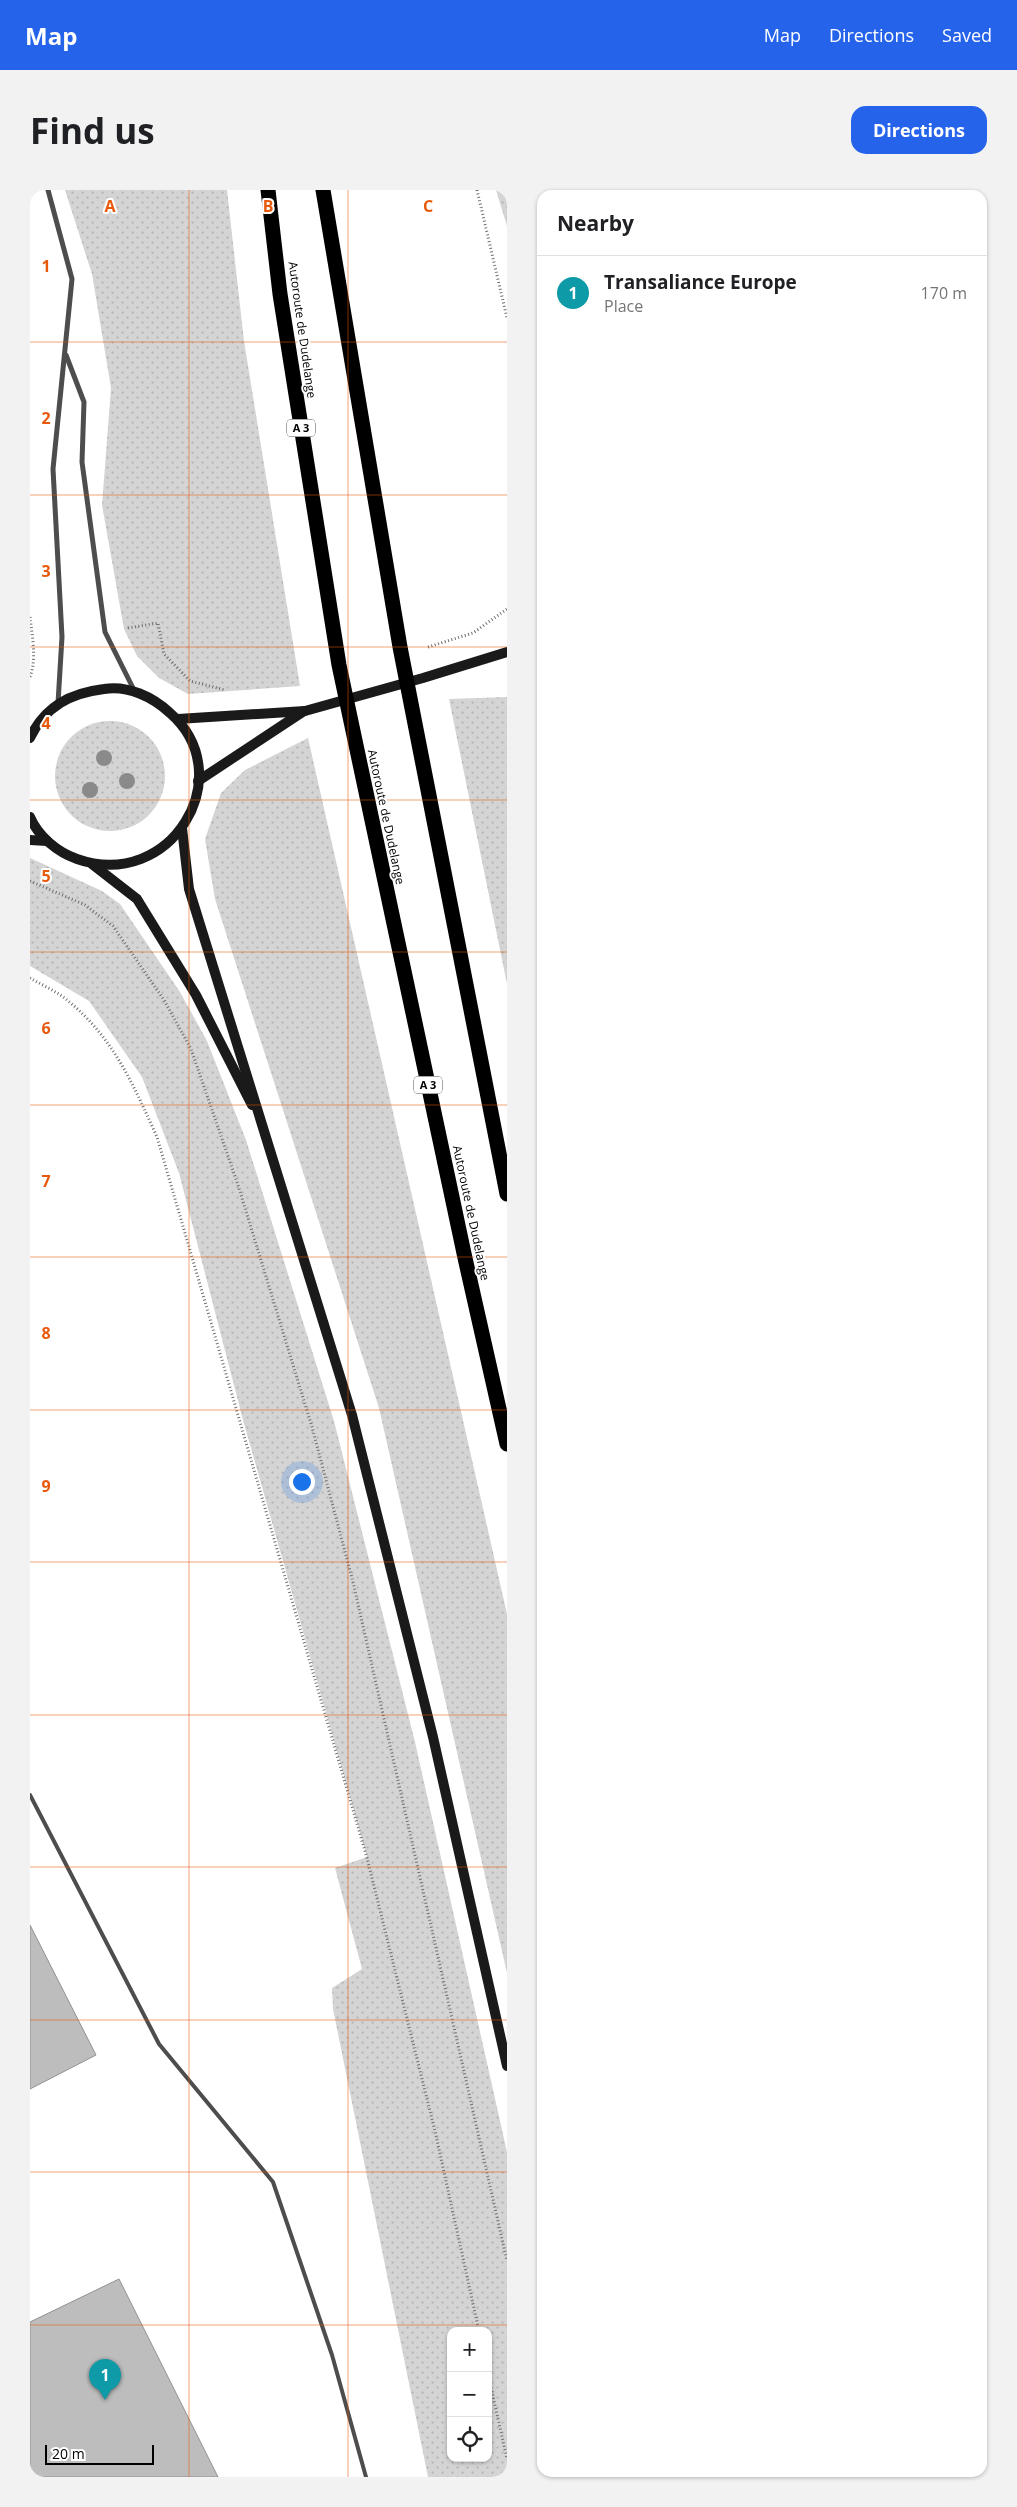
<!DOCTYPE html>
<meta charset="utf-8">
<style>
:root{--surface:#fff;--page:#f2f2f2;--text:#202124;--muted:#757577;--line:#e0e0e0;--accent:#2563eb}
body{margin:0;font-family:"Open Sans",sans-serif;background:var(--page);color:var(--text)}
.controls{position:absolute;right:15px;bottom:15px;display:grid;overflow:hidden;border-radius:10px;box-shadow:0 1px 4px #0004}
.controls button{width:45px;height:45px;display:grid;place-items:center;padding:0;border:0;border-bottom:1px solid var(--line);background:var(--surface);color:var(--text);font:25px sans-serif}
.scale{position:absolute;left:15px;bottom:12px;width:109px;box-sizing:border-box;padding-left:5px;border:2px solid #000;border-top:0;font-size:14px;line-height:18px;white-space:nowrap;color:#000;-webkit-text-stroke:4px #fff;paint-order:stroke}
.you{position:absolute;left:271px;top:1291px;width:18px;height:18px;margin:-12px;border:4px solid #fff;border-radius:50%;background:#1a73e8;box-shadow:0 0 0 8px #1a73e833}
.badge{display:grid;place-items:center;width:32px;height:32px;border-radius:50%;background:var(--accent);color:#fff;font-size:16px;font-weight:700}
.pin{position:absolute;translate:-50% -41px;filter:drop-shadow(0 1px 2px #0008)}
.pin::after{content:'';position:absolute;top:26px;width:18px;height:15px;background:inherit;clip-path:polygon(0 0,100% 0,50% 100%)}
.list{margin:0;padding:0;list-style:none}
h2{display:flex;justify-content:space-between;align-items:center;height:65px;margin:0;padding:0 20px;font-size:21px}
h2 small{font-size:16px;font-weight:400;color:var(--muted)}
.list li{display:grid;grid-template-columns:32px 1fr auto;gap:15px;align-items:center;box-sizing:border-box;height:75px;padding:0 20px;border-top:1px solid var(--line)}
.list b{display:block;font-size:19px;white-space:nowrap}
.list p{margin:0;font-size:16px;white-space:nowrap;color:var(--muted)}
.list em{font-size:16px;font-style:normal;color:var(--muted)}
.icon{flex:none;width:28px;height:28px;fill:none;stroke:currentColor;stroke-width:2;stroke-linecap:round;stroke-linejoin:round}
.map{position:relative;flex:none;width:477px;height:2287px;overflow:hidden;border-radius:15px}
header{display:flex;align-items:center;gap:30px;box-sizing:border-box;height:70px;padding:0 25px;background:var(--accent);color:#fff}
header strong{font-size:24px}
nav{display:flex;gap:28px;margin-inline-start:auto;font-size:18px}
.intro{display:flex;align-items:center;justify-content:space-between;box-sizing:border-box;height:120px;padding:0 30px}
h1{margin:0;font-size:35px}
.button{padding:12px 22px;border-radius:15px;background:var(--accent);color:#fff;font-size:18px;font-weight:700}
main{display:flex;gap:30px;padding:0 30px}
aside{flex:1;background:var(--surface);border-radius:15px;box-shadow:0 1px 4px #0004}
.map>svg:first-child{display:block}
.grass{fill:url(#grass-dots);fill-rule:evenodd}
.building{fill:#bdbdbd;stroke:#919191}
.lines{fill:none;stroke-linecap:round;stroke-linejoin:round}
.path{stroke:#6f6f6f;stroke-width:3;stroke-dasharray:1 2.5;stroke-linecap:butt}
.service{stroke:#4d4d4d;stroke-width:4}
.minor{stroke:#4d4d4d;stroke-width:5}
.secondary{stroke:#1a1a1a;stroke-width:10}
.motorway{stroke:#000;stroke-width:15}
.tree{fill:#8a8a8a}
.grid{fill:none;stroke:#e8590c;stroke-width:1;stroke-opacity:0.55}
.labels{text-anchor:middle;stroke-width:4;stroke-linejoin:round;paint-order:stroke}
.shield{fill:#fff;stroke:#4c4c4c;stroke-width:1}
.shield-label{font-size:11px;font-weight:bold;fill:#000}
.street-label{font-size:12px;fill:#000;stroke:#fff}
.grid-label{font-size:16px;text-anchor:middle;font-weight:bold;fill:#e8590c;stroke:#fff;stroke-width:4;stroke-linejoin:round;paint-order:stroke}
</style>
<header>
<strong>Map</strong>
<nav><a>Map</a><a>Directions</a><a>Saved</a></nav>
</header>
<div class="intro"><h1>Find us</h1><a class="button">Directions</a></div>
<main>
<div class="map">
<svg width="477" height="2287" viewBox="0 0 477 2287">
<defs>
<pattern id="grass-dots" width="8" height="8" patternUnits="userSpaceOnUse" patternTransform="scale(1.25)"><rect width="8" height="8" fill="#d4d4d4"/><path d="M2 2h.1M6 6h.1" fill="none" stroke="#b4b4b4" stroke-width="1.8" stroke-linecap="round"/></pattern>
</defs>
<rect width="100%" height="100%" fill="#fff"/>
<g class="grass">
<path d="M35 0H197L214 151 270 496 158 504 129 488 107 466 94 439 72 315 81 198 62 84Z"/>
<path d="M466 0H477V36Z"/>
<path d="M477 507V794L419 509Z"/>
<circle cx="80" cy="586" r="55"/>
<path d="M278 548 477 1424V1783L349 1218 185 709 175 649 191 603 215 580Z"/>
<path d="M0 668 72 701 90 714 150 802 177 851 216 950 304 1231 385 1552 477 1962V2287H398L303 1819 302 1798 332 1779 305 1678 337 1667 213 1230 149 983 112 887 59 811 0 776ZM421 2141H458V2268H421Z"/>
</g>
<g class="building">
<path d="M0 1735 66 1865 0 1899Z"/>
<path d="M89 2089 188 2287H0V2132Z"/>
</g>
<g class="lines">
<g class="path">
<path d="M447 0 477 128"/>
<path d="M0 427C2 446 7 468 0 487"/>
<path d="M98 438 128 433 134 464 160 491 195 500"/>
<path d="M398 457 443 443 477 419"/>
<path d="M0 691 55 715 83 736 134 810 161 859 208 995 282 1237 323 1392 477 2071"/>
<path d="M0 788C12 795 26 801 37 810 83 847 103 894 127 947L337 1668 405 1941 449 2141"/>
<path d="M458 2184 477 2269"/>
</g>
<path class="service" d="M0 1605 129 1854 243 1992 302 2165 336 2287"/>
<g class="minor">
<path d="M18 0 42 89 23 279 32 447 28 513"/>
<path d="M36 165 54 212 52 272 75 442 105 502"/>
</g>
<g class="secondary">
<path d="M148 529 275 521 393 488 477 462"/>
<path d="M0 548C15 516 41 503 74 499 98 495 123 507 140 523 211 585 141 702 47 669 27 662 8 646 0 627"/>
<path d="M168 591 274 521"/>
<path d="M152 638 159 699 322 1225 403 1547 477 1876"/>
<path d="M0 650 17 651"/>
<path d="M62 674 107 709 166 805 222 915"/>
</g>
<g class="motorway">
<path d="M238 0 250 104 309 475 435 1068 477 1254"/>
<path d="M293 0 370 457 477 1004"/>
</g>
</g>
<g class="tree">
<circle cx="74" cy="568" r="8"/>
<circle cx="97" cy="591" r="8"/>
<circle cx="60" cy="600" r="8"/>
</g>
<path class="grid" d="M159 0V2287M318 0V2287M0 152H477M0 305H477M0 457H477M0 610H477M0 762H477M0 915H477M0 1067H477M0 1220H477M0 1372H477M0 1525H477M0 1677H477M0 1830H477M0 1982H477M0 2135H477"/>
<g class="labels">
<g class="shield">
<rect x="257" y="229.5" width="28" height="17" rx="4"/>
<rect x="384" y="886.5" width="28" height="17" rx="4"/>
</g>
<g class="shield-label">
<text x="271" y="242">A 3</text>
<text x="398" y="899">A 3</text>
</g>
<g class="street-label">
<text transform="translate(272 140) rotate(82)" y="4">Autoroute de Dudelange</text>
<text transform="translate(356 627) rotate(78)" y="4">Autoroute de Dudelange</text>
<text transform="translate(441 1023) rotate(78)" y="4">Autoroute de Dudelange</text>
</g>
</g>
<g class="grid-label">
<text x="80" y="22">A</text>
<text x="238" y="22">B</text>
<text x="398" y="22">C</text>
<text x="16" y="82">1</text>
<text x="16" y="234">2</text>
<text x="16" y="387">3</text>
<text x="16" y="539">4</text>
<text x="16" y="692">5</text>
<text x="16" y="844">6</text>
<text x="16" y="997">7</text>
<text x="16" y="1149">8</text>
<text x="16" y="1302">9</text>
</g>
</svg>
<div class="controls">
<button>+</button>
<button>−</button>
<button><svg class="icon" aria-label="locate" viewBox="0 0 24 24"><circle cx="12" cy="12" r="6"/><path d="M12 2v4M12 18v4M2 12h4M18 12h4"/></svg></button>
</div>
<div class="scale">20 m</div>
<div class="you"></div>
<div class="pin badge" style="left:75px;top:2210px;background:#0f9aa8">1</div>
</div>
<aside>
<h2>Nearby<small></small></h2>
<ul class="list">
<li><span class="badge" style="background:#0f9aa8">1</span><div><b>Transaliance Europe</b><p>Place</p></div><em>170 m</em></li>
</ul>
</aside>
</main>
